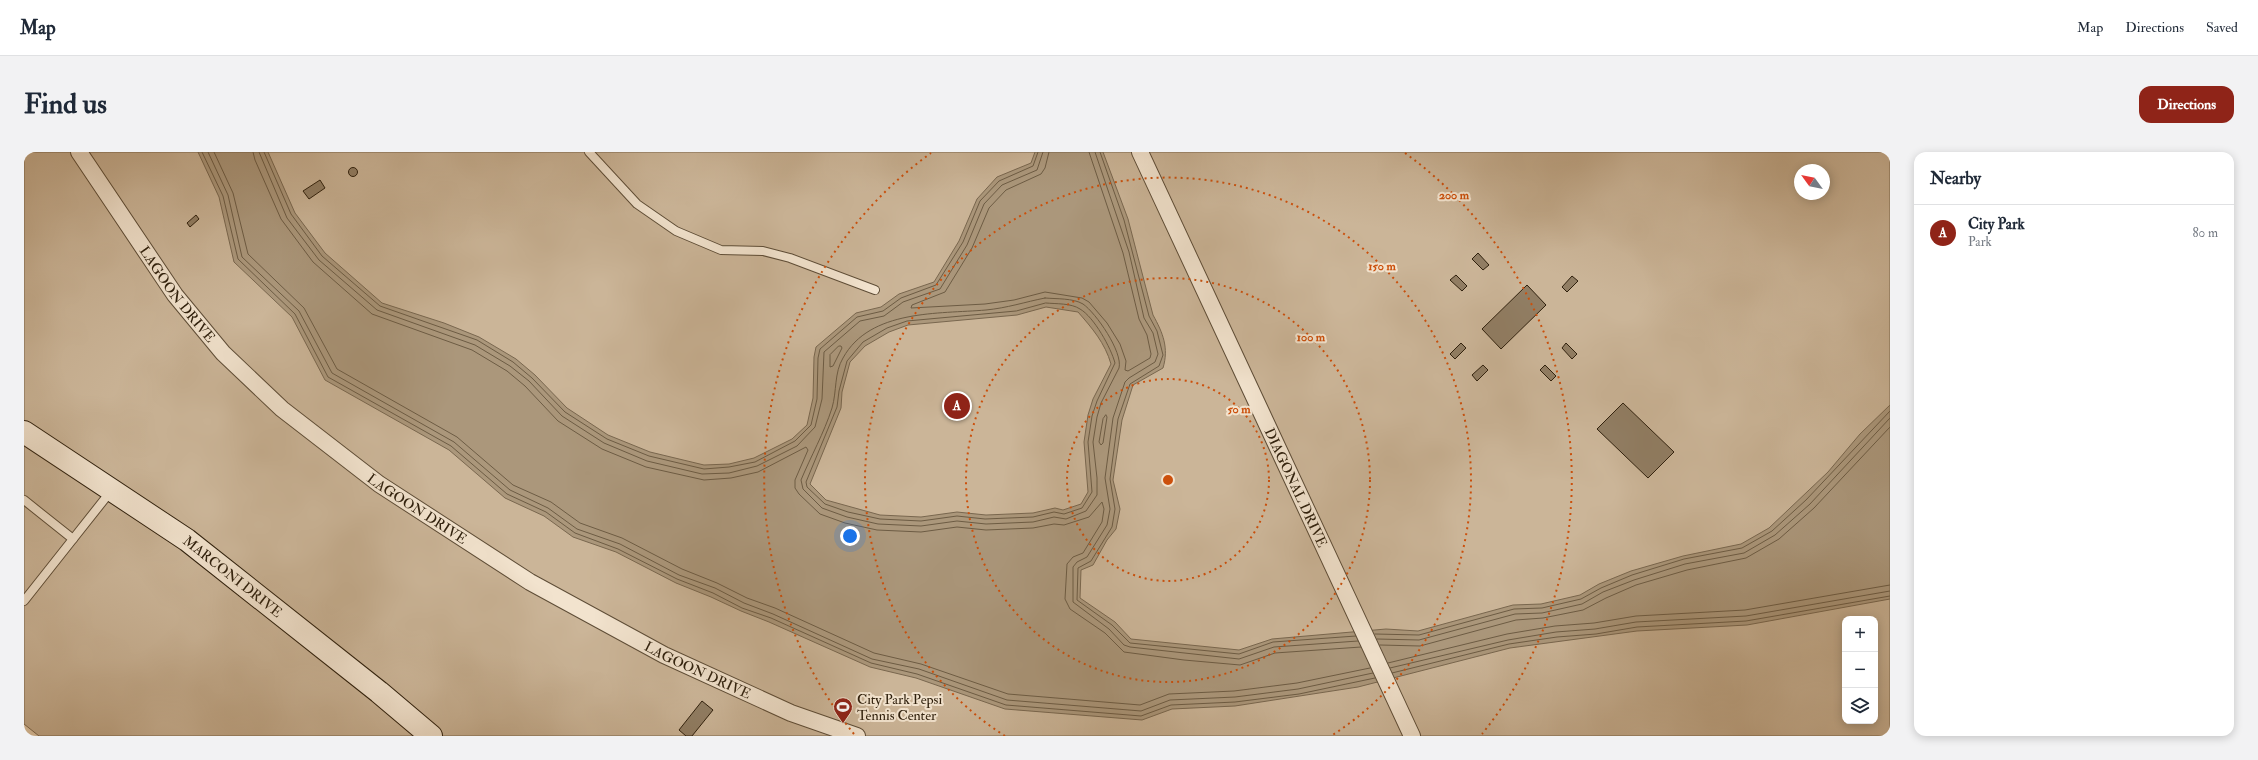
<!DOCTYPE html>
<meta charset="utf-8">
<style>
:root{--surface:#fff;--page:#f2f2f3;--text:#1f2937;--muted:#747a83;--line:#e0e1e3;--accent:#8f2418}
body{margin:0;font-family:"IM FELL Double Pica",serif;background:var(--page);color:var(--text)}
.controls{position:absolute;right:12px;bottom:12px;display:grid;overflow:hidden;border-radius:8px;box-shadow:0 2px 10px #0003}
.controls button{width:36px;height:36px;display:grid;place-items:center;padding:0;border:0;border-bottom:1px solid var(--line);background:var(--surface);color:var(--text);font:20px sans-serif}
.compass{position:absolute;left:1770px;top:12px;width:36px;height:36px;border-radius:50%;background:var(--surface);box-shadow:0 2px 10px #0003;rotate:303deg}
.you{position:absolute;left:826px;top:384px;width:14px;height:14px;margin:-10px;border:3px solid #fff;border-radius:50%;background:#1a73e8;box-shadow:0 0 0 6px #1a73e833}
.badge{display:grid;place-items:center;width:26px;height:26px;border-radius:50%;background:var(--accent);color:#fff;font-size:13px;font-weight:700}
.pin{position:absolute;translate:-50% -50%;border:2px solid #fff;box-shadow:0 1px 4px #0006}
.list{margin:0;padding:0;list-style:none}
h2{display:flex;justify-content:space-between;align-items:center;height:52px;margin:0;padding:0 16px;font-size:17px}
h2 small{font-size:13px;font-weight:400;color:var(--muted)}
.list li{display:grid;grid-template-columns:26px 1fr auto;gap:12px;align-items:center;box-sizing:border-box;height:56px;padding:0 16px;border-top:1px solid var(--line)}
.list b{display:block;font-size:15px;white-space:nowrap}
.list p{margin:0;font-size:13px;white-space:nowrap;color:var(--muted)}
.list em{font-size:13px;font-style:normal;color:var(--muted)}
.icon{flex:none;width:22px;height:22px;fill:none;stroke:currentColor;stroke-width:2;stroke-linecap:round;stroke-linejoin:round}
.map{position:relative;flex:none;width:1866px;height:584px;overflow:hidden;border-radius:12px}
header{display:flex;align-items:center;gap:24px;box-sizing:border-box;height:56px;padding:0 20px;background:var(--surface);border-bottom:1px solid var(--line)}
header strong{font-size:19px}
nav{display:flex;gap:22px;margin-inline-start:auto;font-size:14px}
.intro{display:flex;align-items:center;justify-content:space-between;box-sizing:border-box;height:96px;padding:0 24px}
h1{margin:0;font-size:28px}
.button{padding:10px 18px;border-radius:12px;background:var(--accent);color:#fff;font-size:14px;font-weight:700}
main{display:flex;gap:24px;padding:0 24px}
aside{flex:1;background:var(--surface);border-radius:12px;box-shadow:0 2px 10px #0003}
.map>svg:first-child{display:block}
.green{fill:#cbb598;stroke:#7d6a52;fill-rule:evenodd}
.water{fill:#ab977b;stroke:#79674f;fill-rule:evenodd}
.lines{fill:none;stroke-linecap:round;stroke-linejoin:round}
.shore{stroke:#6d5c44;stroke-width:1}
.building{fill:#917e64;stroke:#2f200d}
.lane-casing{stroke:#5e4d37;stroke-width:10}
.street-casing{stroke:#5e4d37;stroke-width:18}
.secondary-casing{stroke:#2f200d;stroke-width:24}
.lane{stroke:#f2e3ce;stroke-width:8}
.street{stroke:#f2e3ce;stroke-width:16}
.secondary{stroke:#f2e3ce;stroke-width:22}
.ring{fill:none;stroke:#cc500c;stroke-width:2;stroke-dasharray:2 4}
.labels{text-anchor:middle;stroke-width:4;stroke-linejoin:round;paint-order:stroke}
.street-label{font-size:14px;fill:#2f200d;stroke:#f2e3ce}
.poi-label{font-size:14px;fill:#2f200d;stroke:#f2e3ce;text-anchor:start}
.centre{fill:#cc500c;stroke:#f2e3ce;stroke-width:2}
.ring-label{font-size:12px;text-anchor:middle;font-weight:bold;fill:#cc500c;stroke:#f2e3ce;stroke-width:4;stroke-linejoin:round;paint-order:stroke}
</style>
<header>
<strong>Map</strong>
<nav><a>Map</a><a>Directions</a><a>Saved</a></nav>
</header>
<div class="intro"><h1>Find us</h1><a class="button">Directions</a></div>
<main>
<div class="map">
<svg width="1866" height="584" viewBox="0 0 1866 584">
<rect width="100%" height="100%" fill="#ebd4b4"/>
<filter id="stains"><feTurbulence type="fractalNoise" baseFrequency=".005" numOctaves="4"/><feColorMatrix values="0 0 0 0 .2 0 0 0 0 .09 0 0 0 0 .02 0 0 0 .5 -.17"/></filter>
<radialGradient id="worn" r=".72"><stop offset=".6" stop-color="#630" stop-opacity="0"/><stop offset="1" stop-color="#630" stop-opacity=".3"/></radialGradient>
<path class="green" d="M0 0H1866V584H15L0 572ZM1776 18H1800V42H1776ZM1821 467H1851V569H1821Z"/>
<path class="water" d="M174 0H244L271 61 301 101 358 151 420 171 455 185 492 207 511 223 543 256 584 283 626 300 680 313 705 312 730 306 768 287 783 273 789 246 790 205 792 195 832 161 857 155 875 142 910 130 935 89 953 47 973 25 1007 11 1011 0H1079L1104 67 1129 163C1139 181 1145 196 1139 216L1109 233 1098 268 1089 328 1096 357 1092 377 1083 388 1069 413 1057 418 1056 446 1091 470 1107 487 1215 498 1248 487 1362 477 1394 479 1489 453 1517 452 1556 443 1575 432 1607 419 1659 404 1717 392 1745 376 1804 320 1836 282 1866 253V447L1723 473 1613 479 1486 496 1334 535 1211 554 1148 557 1118 568 981 557 892 526 846 515 745 470 717 459 687 445 652 431 592 400 549 385 520 364 481 346 425 298 301 228 268 165 210 110 195 45ZM1022 155 1054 160C1068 176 1081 191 1087 212L1069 247 1064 263 1060 290 1064 340 1057 352 1039 358 1031 356 1009 361 962 363 933 360 897 365 856 363 802 348 786 332 817 256 818 240 826 210 841 194 865 180 884 173 993 163Z"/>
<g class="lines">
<g class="shore">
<path d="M178 0 199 44 214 107 271 162 304 225 427 294 483 342 522 360 551 381 594 397 653 427 689 441 718 456 747 466 847 511 893 522 982 553 1117 564 1147 553 1211 550 1275 542 1351 526"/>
<path d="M184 0 204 43 218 105 275 159 308 221 430 290 486 338 524 356 553 377 596 392 655 423 691 436 720 451 749 462 848 507 895 517 983 548 1117 559 1146 548 1211 545 1274 537 1349 521"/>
<path d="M190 0 209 41 224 102 280 156 313 217 433 285 489 333 527 350 556 371 598 386 658 417 693 431 723 446 751 456 850 501 897 512 984 542 1116 553 1145 542 1210 539 1273 531 1346 516"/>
<path d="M229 0 231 8 257 67 289 110 348 162 448 198 483 219 501 234 534 269 578 297 622 315 680 328 707 326 734 320 782 295 784 298 771 328V336L775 342 796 362 821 371 853 378 897 380 933 375 962 378 1009 376 1030 372 1040 373 1065 365 1078 350 1080 357 1078 370 1059 401 1049 405 1043 412 1041 447 1046 457 1081 481 1100 500 1160 508 1216 513 1251 501 1337 495"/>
<path d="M235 0 263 66 295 108 353 158 451 193 486 214 505 229 538 264 580 291 623 309 678 322 705 321 733 314 773 294 791 275 798 247 800 200 836 169 860 164 879 150 916 137 943 93 960 52 978 33 1013 18 1019 0"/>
<path d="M240 0 267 62 298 104 356 154 453 188 489 210 508 226 541 260 583 287 625 304 680 317 705 315 731 310 771 289 787 273 793 247 794 206 796 197 833 165 859 159 877 146 912 133 939 90 956 49 975 29 1009 14 1014 0"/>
<path d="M1025 0 1021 16 1017 22 982 38 965 56 948 96 921 140 888 153 887 156 961 152 990 148 1021 140 1058 146 1065 150 1083 171 1096 192 1102 209 1101 218 1104 219 1126 206 1127 202 1123 183 1115 167 1099 101 1065 0"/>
<path d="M1071 0 1105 100 1120 166 1129 181 1134 202 1131 210 1105 226 1101 230 1089 266 1081 326 1086 357 1083 373 1063 405 1053 410 1049 415V450L1085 477 1100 493 1106 495 1215 507 1250 495 1334 489"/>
<path d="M1076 0 1100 68 1125 164 1133 179 1139 203 1135 214 1106 232 1094 267 1086 327 1091 357 1088 375 1067 409 1054 416 1053 448 1088 473 1106 491 1215 502 1249 490 1332 484"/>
<path d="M1021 146C1032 147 1049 146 1059 152 1072 161 1099 200 1095 216L1077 251 1073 265 1069 290 1073 326V343L1062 359 1042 367 1030 365 1009 370 962 372 933 369 897 374 854 372 823 365 798 356 779 337 777 328C787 304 800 281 808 256 813 239 810 221 819 206 846 157 915 162 962 158 983 156 1001 150 1021 146Z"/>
<path d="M1022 151C1032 152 1047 151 1056 157 1070 165 1087 196 1091 211L1073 249 1068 264 1064 290 1068 340 1058 356 1040 362 1030 360 1009 365 961 367 933 364 897 369 856 367 824 360 801 352 783 335 782 330 813 255 815 239 823 209 839 190 863 176 883 169 992 159Z"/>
<path d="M815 194H817L818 196 809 214 806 215V203Z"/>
<path d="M1082 263 1083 265 1079 291 1077 293 1075 290 1079 267Z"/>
<path d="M1351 482 1395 483 1490 457 1518 456 1557 447 1577 436 1608 423 1660 407 1718 396 1748 379 1782 348 1866 259"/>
<path d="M1353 487 1395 488 1491 462 1518 461 1558 452 1579 440 1610 428 1661 412 1720 401 1751 383 1786 352 1866 266"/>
<path d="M1356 493 1396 494 1492 468 1519 466 1559 458 1582 446 1612 433 1663 418 1722 406 1755 387 1790 356 1866 275"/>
<path d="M1364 511 1483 482 1531 474 1570 471 1612 464 1721 458 1866 433"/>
<path d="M1366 516 1484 488 1532 480 1571 477 1612 470 1722 464 1866 439"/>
<path d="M1368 521 1485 492 1533 485 1572 482 1613 475 1722 469 1866 444"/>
</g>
</g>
<g class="building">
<circle cx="329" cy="20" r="4.5"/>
<path d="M296 28 301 36 285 47 279 39Z"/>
<path d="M172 63 175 67 166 75 163 71Z"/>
<path d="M1454 101 1465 113 1459 118 1448 107Z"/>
<path d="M1432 123 1443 134 1438 139 1426 128Z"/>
<path d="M1548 124 1554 129 1543 140 1538 135Z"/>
<path d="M1503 133 1522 153 1477 197 1458 177Z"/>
<path d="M1437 191 1442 196 1431 207 1426 202Z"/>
<path d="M1542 191 1553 202 1548 207 1538 196Z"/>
<path d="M1459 213 1464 218 1453 229 1448 223Z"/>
<path d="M1521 213 1532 224 1527 229 1516 218Z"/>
<path d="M1599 251 1650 300 1624 326 1573 277Z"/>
<path d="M678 549 689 558 668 584H662L655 578Z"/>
</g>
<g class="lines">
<g class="lane-casing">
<g id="lane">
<path d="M565 0 613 52 652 79 697 98 739 99 766 106 851 138"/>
<path d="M0 348 49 387 0 449"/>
<path d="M49 387 87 339"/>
</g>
</g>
<g class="street-casing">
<g id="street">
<path id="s1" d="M55 0 151 143 199 201 258 257 355 332 506 430 640 503 767 561 833 584"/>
<path id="s2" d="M1116 0 1388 584"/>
</g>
</g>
<g class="secondary-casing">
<g id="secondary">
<path id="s3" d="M0 280 163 388 355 540 407 584"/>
</g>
</g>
<use href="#lane" class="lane"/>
<use href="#street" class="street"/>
<use href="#secondary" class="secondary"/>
</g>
<g class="ring">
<circle cx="1144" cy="328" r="101"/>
<circle cx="1144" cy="328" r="202"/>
<path d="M981 584A303 303 0 1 1 1307 584"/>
<path d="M830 582A404 404 0 0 1 907 1M1381 1A404 404 0 0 1 1458 582"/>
</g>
<defs>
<g id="stadium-pin" transform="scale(1)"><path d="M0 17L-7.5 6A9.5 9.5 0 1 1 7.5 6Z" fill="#8f2418" stroke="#f2e3ce"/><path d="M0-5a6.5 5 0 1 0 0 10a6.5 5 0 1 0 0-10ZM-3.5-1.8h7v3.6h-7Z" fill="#fff"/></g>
</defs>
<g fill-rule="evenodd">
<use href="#stadium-pin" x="819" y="555"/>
</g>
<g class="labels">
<g class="street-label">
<text dy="5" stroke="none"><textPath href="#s1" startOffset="173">LAGOON DRIVE</textPath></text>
<text dy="5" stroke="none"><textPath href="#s2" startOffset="370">DIAGONAL DRIVE</textPath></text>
<text dy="5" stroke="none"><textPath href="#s1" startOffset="497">LAGOON DRIVE</textPath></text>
<text dy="5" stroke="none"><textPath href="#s3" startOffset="254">MARCONI DRIVE</textPath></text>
<text dy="5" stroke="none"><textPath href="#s1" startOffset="821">LAGOON DRIVE</textPath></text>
</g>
<g class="poi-label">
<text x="833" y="552">City Park Pepsi<tspan x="833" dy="16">Tennis Center</tspan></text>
</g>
</g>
<circle cx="1144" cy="328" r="6" class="centre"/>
<g class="ring-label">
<text x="1430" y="47">200 m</text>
<text x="1358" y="118">150 m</text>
<text x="1287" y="189">100 m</text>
<text x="1215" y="261">50 m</text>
</g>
<rect width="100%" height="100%" filter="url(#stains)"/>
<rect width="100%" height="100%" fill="url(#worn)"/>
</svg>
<div class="controls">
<button>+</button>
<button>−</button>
<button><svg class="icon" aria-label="layers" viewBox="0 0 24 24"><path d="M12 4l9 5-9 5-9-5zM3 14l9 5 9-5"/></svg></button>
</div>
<svg class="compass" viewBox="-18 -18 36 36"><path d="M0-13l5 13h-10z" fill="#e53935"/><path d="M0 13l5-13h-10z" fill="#747a83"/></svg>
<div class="you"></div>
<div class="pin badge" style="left:933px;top:254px">A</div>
</div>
<aside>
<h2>Nearby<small></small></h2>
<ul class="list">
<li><span class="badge">A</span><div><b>City Park</b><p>Park</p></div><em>80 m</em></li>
</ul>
</aside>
</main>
